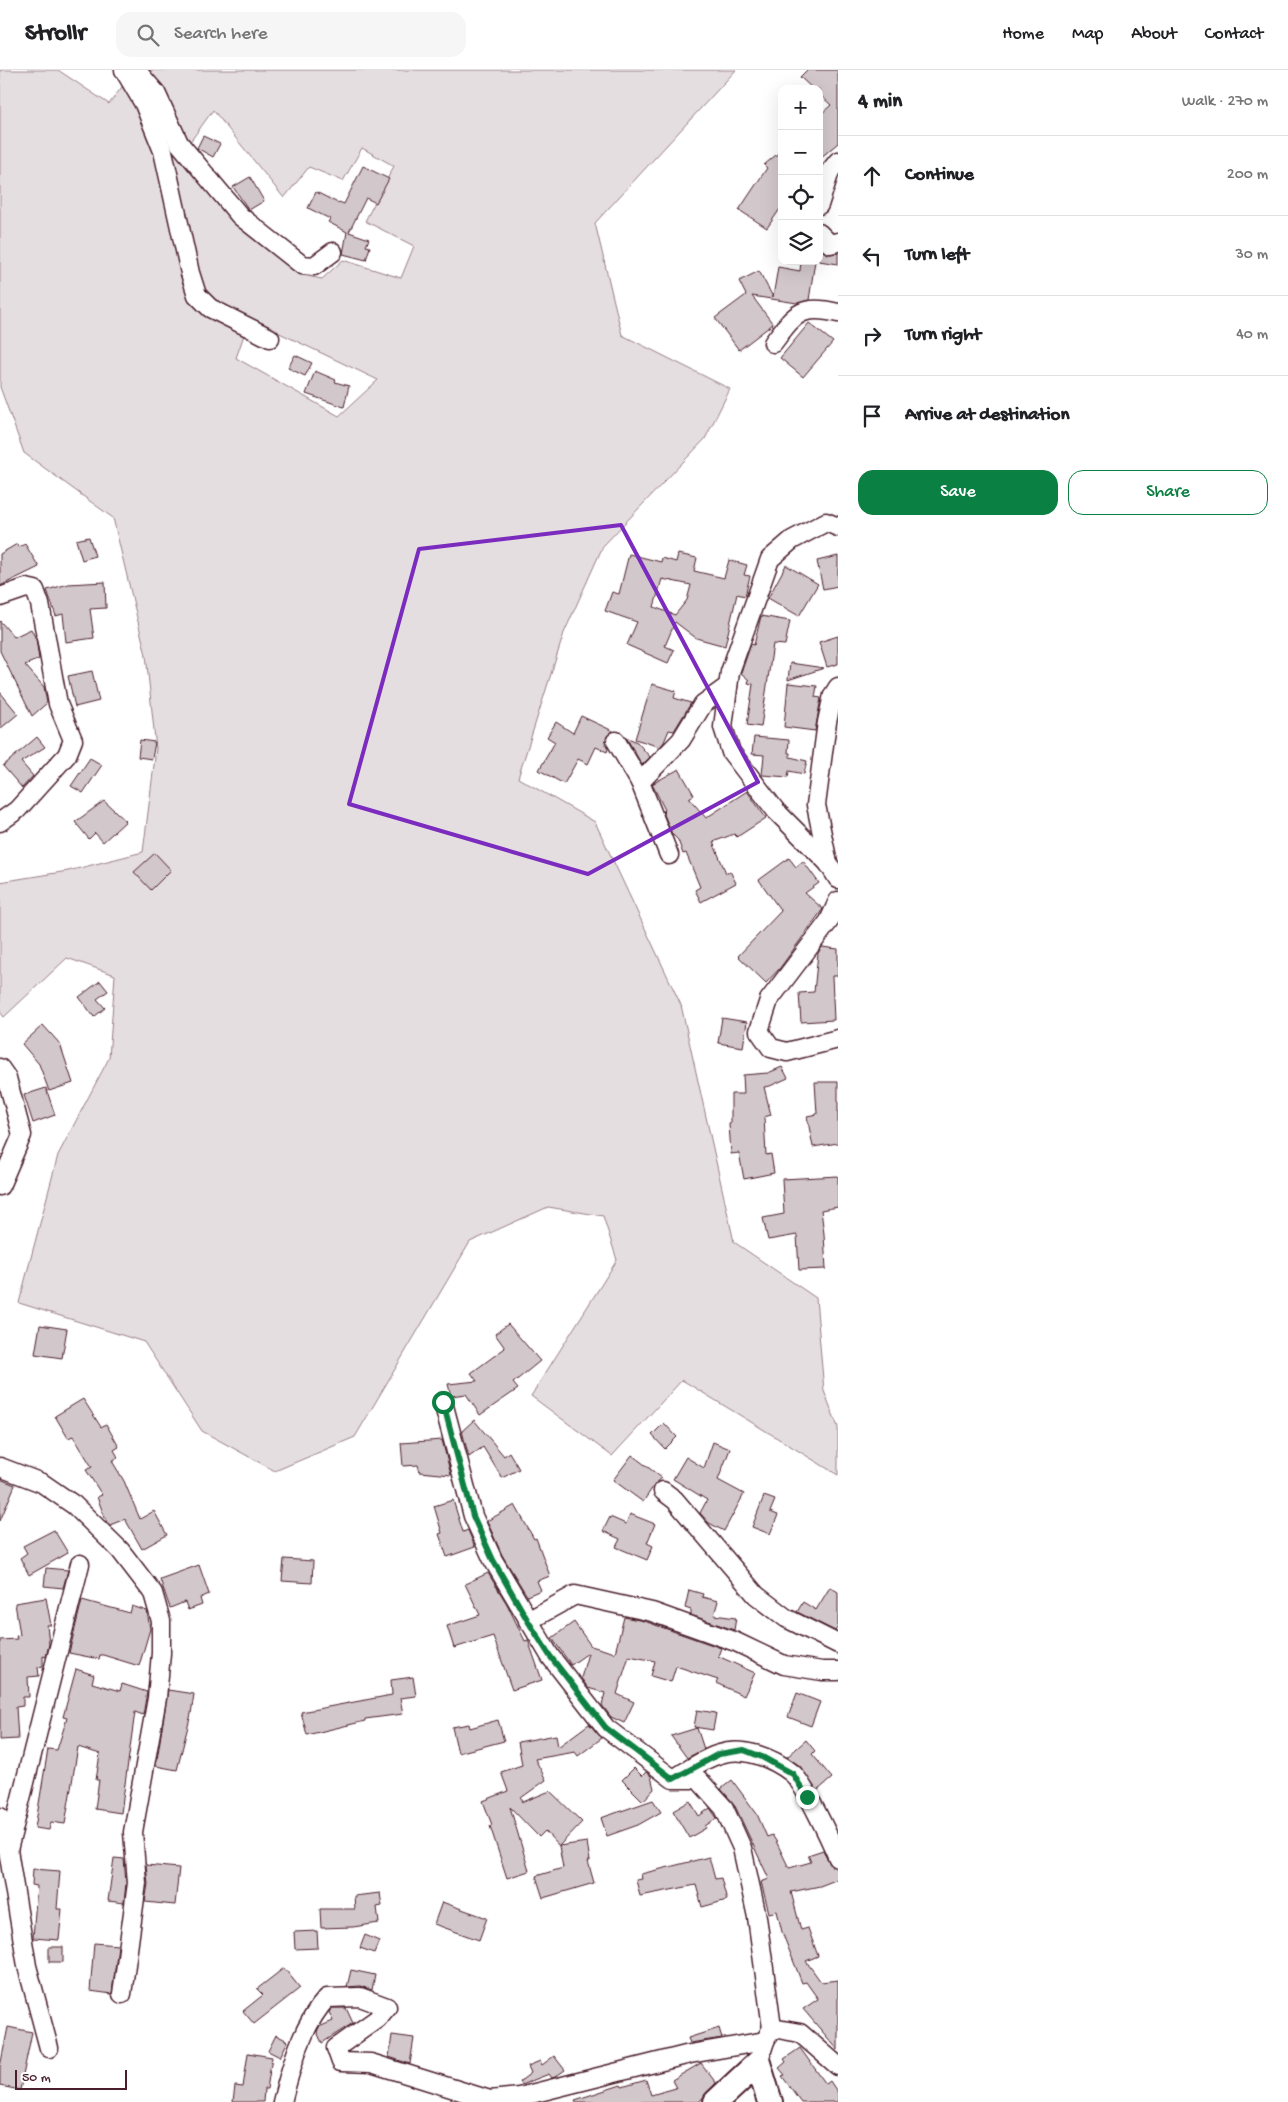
<!DOCTYPE html>
<meta charset="utf-8">
<style>
:root{--surface:#fff;--page:#f6f6f6;--text:#202124;--muted:#757577;--line:#e0e0e0;--accent:#0b8043}
body{margin:0;font-family:"Gochi Hand",sans-serif;background:var(--page);color:var(--text)}
.controls{position:absolute;right:15px;top:15px;display:grid;overflow:hidden;border-radius:10px;box-shadow:0 5px 20px #0002}
.controls button{width:45px;height:45px;display:grid;place-items:center;padding:0;border:0;border-bottom:1px solid var(--line);background:var(--surface);color:var(--text);font:25px sans-serif}
.scale{position:absolute;left:15px;bottom:12px;width:112px;box-sizing:border-box;padding-left:5px;border:2px solid #4a1f2b;border-top:0;font-size:14px;line-height:18px;white-space:nowrap;color:#4a1f2b;-webkit-text-stroke:4px #fff;paint-order:stroke}
.stop{position:absolute;width:15px;height:15px;margin:-11px;border:4px solid #0b8043;border-radius:50%;background:#fff}
.stop.end{background:#0b8043;border-color:#fff;box-shadow:0 1px 5px #0008}
.list{margin:0;padding:0;list-style:none}
h2{display:flex;justify-content:space-between;align-items:center;height:65px;margin:0;padding:0 20px;font-size:21px}
h2 small{font-size:16px;font-weight:400;color:var(--muted)}
.list li{display:grid;grid-template-columns:32px 1fr auto;gap:15px;align-items:center;box-sizing:border-box;height:80px;padding:0 20px;border-top:1px solid var(--line)}
.list b{display:block;font-size:19px;white-space:nowrap}
.list em{font-size:16px;font-style:normal;color:var(--muted)}
.actions{display:flex;gap:10px;padding:15px 20px}
.actions a{flex:1;padding:11px 0;border:1px solid var(--accent);border-radius:15px;text-align:center;font-size:18px;color:var(--accent)}
.actions .main{background:var(--accent);color:#fff}
.icon{flex:none;width:28px;height:28px;fill:none;stroke:currentColor;stroke-width:2;stroke-linecap:round;stroke-linejoin:round}
.map{position:relative;flex:none;width:838px;height:2032px;overflow:hidden}
header{display:flex;align-items:center;gap:30px;box-sizing:border-box;height:70px;padding:0 25px;background:var(--surface);border-bottom:1px solid var(--line)}
header strong{font-size:24px}
nav{display:flex;gap:28px;margin-inline-start:auto;font-size:18px}
.search{width:350px;height:45px;background:var(--page);display:flex;align-items:center;gap:12px;box-sizing:border-box;padding:0 18px;border-radius:15px;color:var(--muted);font-size:19px}
main{display:flex}
aside{flex:1;background:var(--surface)}
.map>svg:first-child{display:block}
.green{fill:#e5dee0;stroke:#987e86}
.building{fill:#d2c7cb;stroke:#4a1f2b;fill-rule:evenodd}
.lines{fill:none;stroke-linecap:round;stroke-linejoin:round}
.street-casing{stroke:#4a1f2b;stroke-width:21}
.secondary-casing{stroke:#4a1f2b;stroke-width:28}
.street{stroke:#fff;stroke-width:18}
.secondary{stroke:#fff;stroke-width:24}
.route{stroke:#0b8043;stroke-width:6}
.marked{fill:none;stroke:#7b2cbf;stroke-width:4;stroke-linejoin:round}
</style>
<header>
<strong>Strollr</strong>
<div class="search"><svg class="icon" aria-label="search" viewBox="0 0 24 24"><circle cx="10" cy="10" r="6"/><path d="M15 15l6 6"/></svg>Search here</div>
<nav><a>Home</a><a>Map</a><a>About</a><a>Contact</a></nav>
</header>
<main>
<div class="map">
<svg width="838" height="2032" viewBox="0 0 838 2032">
<rect width="100%" height="100%" fill="#fff"/>
<filter id="ink" filterUnits="userSpaceOnUse"><feTurbulence type="fractalNoise" baseFrequency=".02" numOctaves="2"/><feDisplacementMap in="SourceGraphic" scale="10" xChannelSelector="R" yChannelSelector="G"/><feConvolveMatrix kernelMatrix="1 2 1 2 8 2 1 2 1" color-interpolation-filters="sRGB"/></filter>
<g filter="url(#ink)">
<path class="green" d="M0 0H58L109 34 125 13 156 80 186 215 198 239 244 265 236 288 339 346 378 310 227 238 211 228 203 215 175 111 151 37 242 158 302 205 322 209 343 190 401 208 414 176 365 151 394 96 362 78 343 111 309 97 284 128 213 40 190 72 146 0H736L595 153 622 265 730 319 705 369 603 476 564 563 518 708 595 752 681 935 734 1172 816 1228 824 1321 838 1357V1405L682 1310 612 1386 531 1326 617 1190 603 1146 548 1137 470 1172 355 1367 275 1401 202 1361 144 1272 19 1233 58 1085 109 988 115 905 67 888 4 947 0 942V812L68 801 143 782 156 679 146 585 113 448 24 383 0 317Z"/>
<g class="building">
<path d="M807 0H838V73L819 89V46L831 35 819 24V19H813L800 7Z"/>
<path d="M203 66 220 74 213 87 197 78Z"/>
<path d="M782 80V136L767 158 739 140 767 98 764 95Z"/>
<path d="M363 96 389 109 376 133 366 128 349 162 369 169 366 176 370 177 366 190 343 184 347 162 328 152 330 149 308 138 316 122 338 133 339 132 344 134Z"/>
<path d="M250 107 264 131 249 140 233 117Z"/>
<path d="M819 178 828 184 838 183V194L819 191Z"/>
<path d="M801 191H815L809 230 797 233 752 226 773 254 739 280 715 248 746 225 739 211 759 201 773 227 778 197 800 201Z"/>
<path d="M809 253 833 272 803 307 780 288Z"/>
<path d="M295 285 312 293 305 306 288 298Z"/>
<path d="M315 301 336 310 335 312 349 316 344 337 306 324Z"/>
<path d="M89 467 95 486 82 490 76 470Z"/>
<path d="M17 474 19 477 25 474 39 497 0 516V484Z"/>
<path d="M629 484 661 492 662 488 676 492 678 484 697 488 694 501 724 508 729 490 747 495 744 505 750 506 745 526 737 524 725 576 696 568 675 552 665 576 674 580 668 593 627 575 637 552 605 541 612 522 619 524ZM662 509 691 515 687 530 675 545 654 537Z"/>
<path d="M838 486V516L823 519 817 491Z"/>
<path d="M786 495 818 514 799 546 768 528Z"/>
<path d="M105 512 106 538 90 539 94 568 66 572 63 544 56 546 47 520 68 514Z"/>
<path d="M761 546 790 551 785 575 773 574 761 657 747 655 753 614 748 613 749 610 741 603 751 574 754 575Z"/>
<path d="M0 551 14 567 31 559 36 569 39 589 25 595 44 617 47 633 32 646 0 581Z"/>
<path d="M838 566V594L827 597 819 572Z"/>
<path d="M790 593 824 598 788 610Z"/>
<path d="M92 601 99 631 75 637 68 606Z"/>
<path d="M788 613 817 616 815 627 821 628 815 661 784 657Z"/>
<path d="M652 614 676 621 674 628 691 633 674 661 669 660 664 672 660 677 635 669Z"/>
<path d="M0 622 18 644 0 659Z"/>
<path d="M581 646 613 661 607 666 605 672 608 679 607 682 596 677 588 694 578 689 564 714 539 700 555 672 547 667 556 652 573 663Z"/>
<path d="M37 667 45 677 21 692 33 706 22 718 3 696Z"/>
<path d="M626 667 637 672 650 687 642 695Z"/>
<path d="M754 667 789 670 788 683H790V687L807 691 804 704 789 701 788 707 762 705 764 685 752 684Z"/>
<path d="M140 670 155 672 152 689 138 687Z"/>
<path d="M90 688 102 695 83 723 71 716Z"/>
<path d="M679 699 694 725 689 728 706 748 747 721 766 748 737 767 734 764 713 772 726 803 730 801 736 813 701 832 695 820 700 817 686 783 683 784 678 770 672 764 663 742 665 740 652 714Z"/>
<path d="M104 731 126 751 103 772 95 763 89 769 75 752Z"/>
<path d="M155 783 171 800 151 820 134 802Z"/>
<path d="M789 788 796 797 803 791 819 813 805 823 823 839 780 898 766 913 738 886 781 841 759 810Z"/>
<path d="M822 877 838 879V906H832L834 950 801 952 799 923 814 922 818 883Z"/>
<path d="M100 911 108 921 97 929 105 938 94 947 79 927Z"/>
<path d="M722 948 747 952 743 977 718 973Z"/>
<path d="M43 955 60 974 73 1013 49 1021 39 994 22 974Z"/>
<path d="M782 997 788 1008 770 1016 764 1017 771 1045 764 1047 766 1085 771 1084 774 1103 744 1109 739 1083 731 1084 729 1054 731 1053V1024H744L743 1005 768 1003Z"/>
<path d="M815 1012H838V1073L813 1077 807 1046 817 1044Z"/>
<path d="M46 1018 55 1045 33 1053 24 1025Z"/>
<path d="M838 1106V1137L821 1140 824 1164 826 1199 799 1200 797 1165 768 1170 763 1148 784 1144 782 1109Z"/>
<path d="M508 1254 540 1291 513 1313 518 1319 480 1345 466 1324 451 1326 448 1314 477 1311 471 1303 505 1278 495 1264Z"/>
<path d="M40 1255 67 1259 62 1288 35 1284Z"/>
<path d="M83 1329 101 1357 106 1354 119 1377 114 1380 118 1387 112 1391 124 1411 140 1449 154 1441 167 1465 142 1479 125 1449 110 1455 107 1453 97 1427 102 1425 86 1400 92 1397 73 1366 68 1368 55 1346Z"/>
<path d="M474 1350 504 1386 509 1382 519 1399 502 1408 483 1377 469 1387 462 1361Z"/>
<path d="M664 1353 677 1367 665 1379 652 1365Z"/>
<path d="M442 1370 451 1405 420 1402 418 1395 403 1396 401 1373Z"/>
<path d="M713 1372 730 1379 718 1410 744 1424 724 1461 709 1453 700 1443 707 1430 673 1409 686 1387 704 1398Z"/>
<path d="M632 1385 662 1408 655 1414 643 1432 613 1410Z"/>
<path d="M0 1409 15 1415 0 1451Z"/>
<path d="M764 1426 775 1430 770 1442 778 1445 770 1464 752 1457Z"/>
<path d="M453 1430 463 1462 468 1460 475 1477 447 1487 439 1464 442 1463 434 1436Z"/>
<path d="M515 1435 534 1469 536 1468 550 1506 537 1511 541 1520 527 1526 502 1485 487 1451Z"/>
<path d="M630 1444 655 1454 647 1473 653 1476 647 1490 616 1477 620 1469 603 1461 610 1447 626 1454Z"/>
<path d="M54 1460 68 1483 29 1505 20 1488 27 1483 23 1476Z"/>
<path d="M284 1489 313 1491 312 1513 282 1511Z"/>
<path d="M199 1495 209 1524 200 1528 202 1535 188 1540 185 1532 170 1538 160 1509Z"/>
<path d="M46 1498 68 1500 63 1518 44 1516Z"/>
<path d="M488 1503 507 1534 525 1571 528 1570 542 1610 512 1620 493 1566 454 1578 447 1556 480 1545 465 1514Z"/>
<path d="M830 1517 838 1522V1557L835 1561 797 1542 803 1532 816 1540Z"/>
<path d="M689 1520 703 1524 702 1527 718 1531 714 1545 736 1548 734 1560 691 1545V1540L685 1538Z"/>
<path d="M46 1528 51 1555H47L49 1574 46 1587 43 1586V1596L38 1597 39 1606 28 1607 29 1627H23V1636L16 1637 18 1669 0 1670V1570L17 1569 16 1566 20 1565 15 1533Z"/>
<path d="M82 1530 130 1543 132 1536 147 1541 150 1559 139 1596 103 1585H100L99 1589 69 1583Z"/>
<path d="M624 1547 644 1551 721 1578 718 1586 755 1603 744 1626 716 1613 718 1610 676 1596 671 1612 651 1606 655 1591 629 1586 617 1624 634 1632 624 1653 611 1647 602 1635 605 1623 588 1618 581 1608 588 1583 571 1595 552 1568 574 1552 591 1576 615 1583Z"/>
<path d="M76 1599 94 1605 92 1613 120 1621 122 1614 147 1622 143 1645 135 1642 121 1743 95 1739 99 1710H96L100 1684 78 1677 65 1754 51 1752 49 1760 35 1758 48 1679 57 1680 67 1648 63 1647Z"/>
<path d="M413 1607 416 1626 400 1628 403 1644 365 1649V1651L307 1665 301 1642 392 1625 391 1610Z"/>
<path d="M168 1620 194 1624 191 1644 177 1700 156 1696Z"/>
<path d="M797 1623 820 1632 811 1656 788 1647Z"/>
<path d="M697 1640 716 1643 713 1660 694 1657Z"/>
<path d="M498 1650 504 1671 458 1683 452 1657 469 1654 470 1658Z"/>
<path d="M589 1654 602 1668 578 1686 575 1682 535 1689 546 1710 521 1728 523 1732 550 1721 582 1752 559 1776 545 1761 539 1767 510 1737 529 1801 507 1808 490 1756 492 1755 483 1731 508 1721 501 1702 522 1695 518 1672 556 1665 558 1677Z"/>
<path d="M697 1658 704 1679 687 1688 671 1666Z"/>
<path d="M806 1670 815 1681 812 1684 832 1708 817 1721 800 1696 787 1687Z"/>
<path d="M634 1698 642 1706 646 1702 651 1706 654 1719 643 1731 622 1710Z"/>
<path d="M732 1710 757 1744 767 1767 772 1765 776 1771 789 1798 811 1792 808 1785 823 1780 831 1796 838 1798V1809L820 1816 791 1822 801 1860 808 1858 818 1886 806 1891 821 1912 838 1910V1980L803 1939 818 1929 806 1912 802 1913 782 1862 777 1841 769 1843 761 1812 769 1809 734 1734 721 1719Z"/>
<path d="M653 1730 661 1742 638 1755 607 1766 601 1748Z"/>
<path d="M690 1731 699 1746 710 1738 717 1748 705 1756 706 1758 689 1768 673 1741Z"/>
<path d="M587 1772 590 1791H588L594 1813 543 1828 536 1806 563 1798 559 1776Z"/>
<path d="M709 1787 715 1809 721 1808 727 1830 702 1837 696 1815 640 1826 636 1810 642 1809 641 1804Z"/>
<path d="M114 1788 124 1789 126 1813 124 1833 108 1831Z"/>
<path d="M146 1795 179 1798 175 1835 145 1832 148 1814Z"/>
<path d="M33 1799 60 1801 57 1839H62L59 1870 33 1868 37 1816 32 1815Z"/>
<path d="M380 1823 382 1836 377 1837 379 1853 353 1857 321 1858 320 1839H355L354 1826Z"/>
<path d="M442 1832 487 1848 479 1870 434 1854Z"/>
<path d="M317 1861 318 1878 295 1879 294 1862Z"/>
<path d="M365 1865 379 1871 374 1883 360 1878Z"/>
<path d="M94 1873 118 1875 112 1924 90 1921Z"/>
<rect x="49" y="1877" width="14" height="15"/>
<path d="M284 1898 300 1918 254 1954 243 1941 263 1925 257 1919Z"/>
<path d="M351 1900 375 1905 372 1920 360 1916 347 1917Z"/>
<path d="M332 1938H346L353 1953 322 1973 317 1962 319 1957 333 1951 329 1942Z"/>
<path d="M8 1957 32 1962 20 2020 0 2016V1997Z"/>
<path d="M719 1958 722 1968 690 1973 688 1968Z"/>
<path d="M276 1965 288 1971 280 1987 268 1981Z"/>
<path d="M392 1965 414 1968 410 1994 389 1987Z"/>
<path d="M800 1978 826 2014 830 2011 838 2023V2032H801L782 2006 785 2005 779 1998 786 1992 784 1989Z"/>
<path d="M248 1983 272 1987 267 2019H264L263 2032H233L235 2016 243 2017Z"/>
<path d="M554 1986 565 2000 555 2007 552 2008 549 2004 521 2015 519 2012 531 2003 528 1996 540 1991 542 1995Z"/>
<path d="M701 1993 716 2013 699 2032H576L575 2030 621 2015 622 2017 646 2010 651 2025 676 2018 672 2010Z"/>
</g>
<g class="lines">
<g class="street-casing">
<g id="street">
<path d="M124 0 144 34 163 81 190 203 197 225 210 238 270 268"/>
<path d="M136 0 156 23 179 73 240 146 302 195 314 196 333 182"/>
<path d="M819 135 830 101 838 91"/>
<path d="M819 163 830 174 838 172"/>
<path d="M773 273C795 244 800 234 838 243"/>
<path d="M838 457 826 452 792 470 770 489 730 602 723 657 731 682 776 741 828 793 838 809"/>
<path d="M0 527 26 518 35 520 40 534 58 634 73 670 67 685 17 740 0 752"/>
<path d="M616 671 640 712"/>
<path d="M669 785 640 712 681 670 703 634 728 616"/>
<path d="M828 793 816 735 827 652 833 625 838 617"/>
<path d="M838 831 829 851 769 930 759 961 771 978 787 982 838 969"/>
<path d="M0 998 7 1008 22 1065 0 1116"/>
<path d="M443 1332 473 1446 493 1490 550 1586 606 1658 673 1709H698L724 1738 742 1778 757 1847 772 1958 765 1971 758 1993"/>
<path d="M0 1397 42 1413 74 1435 120 1480 153 1523 161 1551V1583L157 1628 133 1762 137 1813 122 1924"/>
<path d="M663 1421 675 1430 756 1525 786 1548 838 1574"/>
<path d="M528 1551 575 1525 652 1542 736 1572 784 1595 822 1601H838"/>
<path d="M675 1708C689 1700 704 1688 720 1684 743 1676 773 1688 792 1703 804 1713 831 1771 838 1788"/>
<path d="M0 1747 8 1780 80 1494"/>
<path d="M8 1780 27 1896 49 1978"/>
<path d="M772 1958 800 1963 838 1996"/>
<path d="M282 2032C291 1997 302 1955 327 1928L360 1927 387 1937 377 1949 336 1978 341 1992 371 1993 490 2030 519 2027 690 1984 765 1971"/>
</g>
</g>
<g class="secondary-casing">
<path id="secondary" d="M716 2032 758 1993 770 2032"/>
</g>
<use href="#street" class="street"/>
<use href="#secondary" class="secondary"/>
</g>
</g>
<g class="lines" filter="url(#ink)">
<path class="route" d="M443 1332 473 1446 493 1490 528 1551 550 1586 606 1658 673 1709 719 1684 744 1680 762 1687 793 1704 807 1727"/>
</g>
<path class="marked" d="M621 455 758 712 588 804 349 734 419 479Z"/>
</svg>
<div class="controls">
<button>+</button>
<button>−</button>
<button><svg class="icon" aria-label="locate" viewBox="0 0 24 24"><circle cx="12" cy="12" r="6"/><path d="M12 2v4M12 18v4M2 12h4M18 12h4"/></svg></button>
<button><svg class="icon" aria-label="layers" viewBox="0 0 24 24"><path d="M12 4l9 5-9 5-9-5zM3 14l9 5 9-5"/></svg></button>
</div>
<div class="scale">50 m</div>
<div class="stop" style="left:443px;top:1332px"></div>
<div class="stop end" style="left:807px;top:1727px"></div>
</div>
<aside>
<h2>4 min<small>Walk · 270 m</small></h2>
<ul class="list">
<li><svg class="icon" aria-label="ahead" viewBox="0 0 24 24"><path d="M12 20V5M6 11l6-6 6 6"/></svg><div><b>Continue</b></div><em>200 m</em></li>
<li><svg class="icon" aria-label="left" viewBox="0 0 24 24"><path d="M17 20v-9H6M10 6l-5 5 5 5"/></svg><div><b>Turn left</b></div><em>30 m</em></li>
<li><svg class="icon" aria-label="right" viewBox="0 0 24 24"><path d="M7 20v-9h11M14 6l5 5-5 5"/></svg><div><b>Turn right</b></div><em>40 m</em></li>
<li><svg class="icon" aria-label="arrive" viewBox="0 0 24 24"><path d="M6 21V4h12l-3 4 3 4H6"/></svg><div><b>Arrive at destination</b></div></li>
</ul>
<div class="actions"><a class="main">Save</a><a>Share</a></div>
</aside>
</main>
